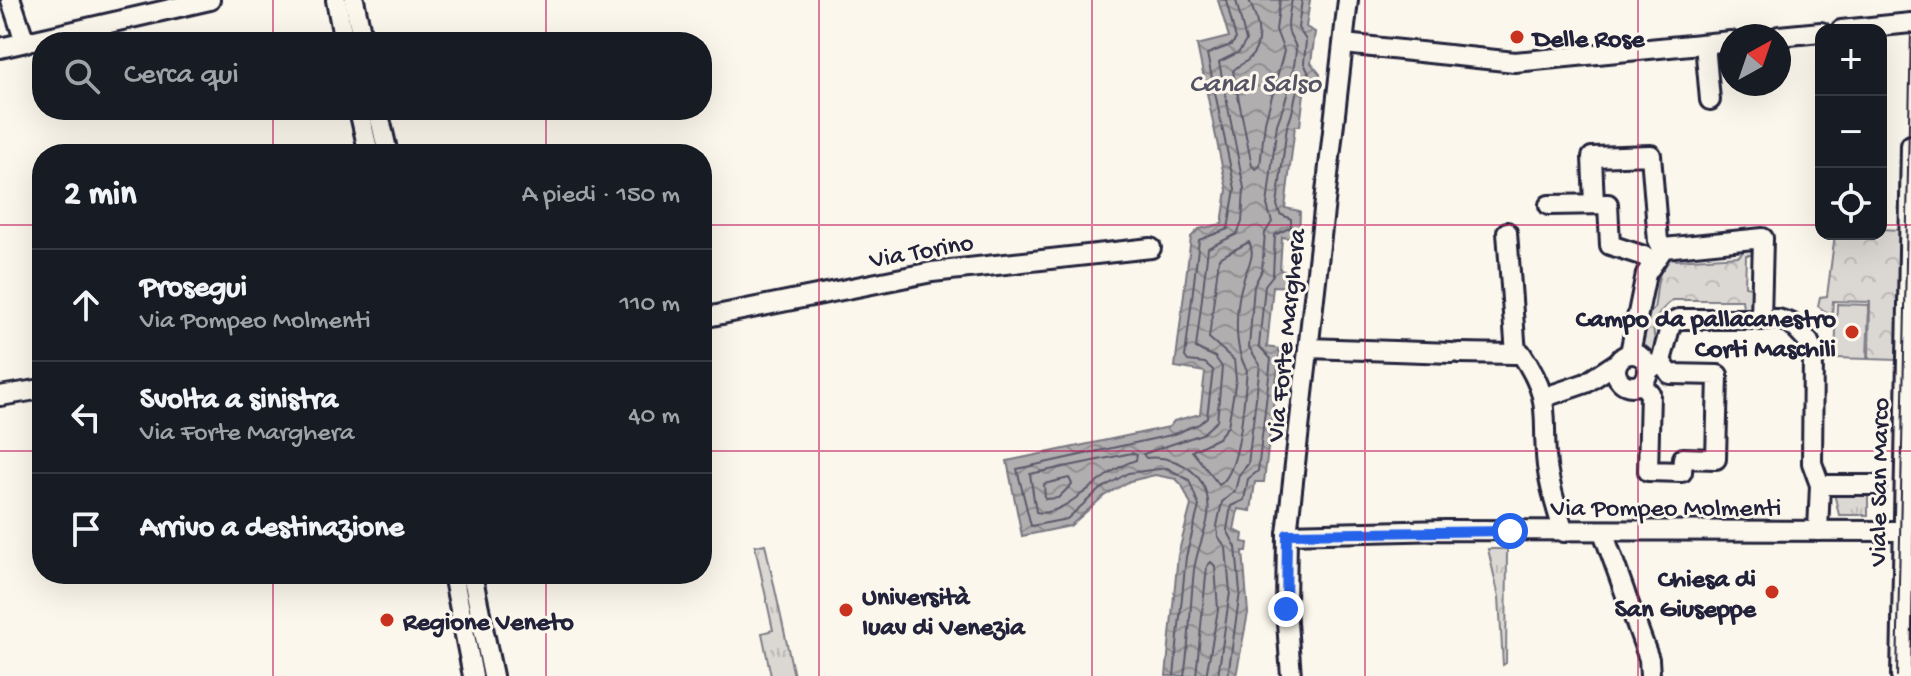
<!DOCTYPE html>
<html lang="it">
<meta charset="utf-8">
<style>
:root{--surface:#171b24;--page:#242831;--text:#f1f3f6;--muted:#9ea1a6;--line:#363941}
body{margin:0;font-family:"Gochi Hand",sans-serif;background:var(--page);color:var(--text)}
.controls{position:absolute;right:24px;top:24px;display:grid;overflow:hidden;border-radius:16px;box-shadow:0 8px 32px #0002}
.controls button{width:72px;height:72px;display:grid;place-items:center;padding:0;border:0;border-bottom:2px solid var(--line);background:var(--surface);color:var(--text);font:40px sans-serif}
.compass{position:absolute;left:1719px;top:24px;width:72px;height:72px;border-radius:50%;background:var(--surface);box-shadow:0 8px 32px #0002;rotate:40deg}
.stop{position:absolute;width:24px;height:24px;margin:-18px;border:6px solid #2563eb;border-radius:50%;background:#fff}
.stop.end{background:#2563eb;border-color:#fff;box-shadow:0 2px 8px #0008}
.list{margin:0;padding:0;list-style:none}
h2{display:flex;justify-content:space-between;align-items:center;height:104px;margin:0;padding:0 32px;font-size:34px}
h2 small{font-size:26px;font-weight:400;color:var(--muted)}
.list li{display:grid;grid-template-columns:52px 1fr auto;gap:24px;align-items:center;box-sizing:border-box;height:112px;padding:0 32px;border-top:2px solid var(--line)}
.list b{display:block;font-size:30px;white-space:nowrap}
.list p{margin:0;font-size:26px;white-space:nowrap;color:var(--muted)}
.list em{font-size:26px;font-style:normal;color:var(--muted)}
.icon{flex:none;width:44px;height:44px;fill:none;stroke:currentColor;stroke-width:2;stroke-linecap:round;stroke-linejoin:round}
.map{position:relative;flex:none;width:1911px;height:676px;overflow:hidden}
.search{position:absolute;background:var(--surface);box-shadow:0 8px 32px #0002;left:32px;top:32px;width:680px;height:88px;display:flex;align-items:center;gap:20px;box-sizing:border-box;padding:0 28px;border-radius:32px;color:var(--muted);font-size:30px}
.panel{position:absolute;background:var(--surface);box-shadow:0 8px 32px #0002;left:32px;top:144px;width:680px;height:440px;border-radius:32px}
.map>svg:first-child{display:block}
.grass{fill:url(#grass-tufts);stroke:#7e7d87;stroke-width:2}
.park{fill:url(#park-crowns);stroke:#7e7d87;stroke-width:2}
.garden{fill:#dbd8d3;stroke:#7e7d87;stroke-width:2}
.water{fill:url(#water-waves);stroke:#787681;stroke-width:2}
.lines{fill:none;stroke-linecap:round;stroke-linejoin:round}
.shore{stroke:#5b5a6a;stroke-width:2}
.minor-casing{stroke:#22223b;stroke-width:24}
.minor{stroke:#fbf7ec;stroke-width:18}
.tram{stroke:#22223b;stroke-width:2}
.route{stroke:#2563eb;stroke-width:10}
.grid{fill:none;stroke:#c2185b;stroke-width:2;stroke-opacity:0.55}
.poi-dot{fill:#c8321e;stroke:#fbf7ec;stroke-width:3}
.labels{text-anchor:middle;stroke-width:6;stroke-linejoin:round;paint-order:stroke}
.poi-label{font-size:26px;font-weight:bold;fill:#22223b;stroke:#fbf7ec;text-anchor:start}
.street-label{font-size:26px;fill:#22223b;stroke:#fbf7ec}
.water-label{font-size:28px;font-style:italic;fill:#545364;stroke:#fbf7ec}
</style>
<div class="map">
<svg width="1911" height="676" viewBox="0 0 1911 676">
<defs>
<pattern id="grass-tufts" width="24" height="20" patternUnits="userSpaceOnUse" patternTransform="scale(2)"><rect width="24" height="20" fill="#dbd8d3"/><path d="M3 7l-1-3M5 7V3M7 7l1-3M15 17l-1-3M17 17v-4M19 17l1-3" fill="none" stroke="#bcb9b6"/></pattern>
<pattern id="park-crowns" width="20" height="18" patternUnits="userSpaceOnUse" patternTransform="scale(2)"><rect width="20" height="18" fill="#dbd8d3"/><path d="M2 6a3 3 0 1 1 6 0M12 15a3 3 0 1 1 6 0" fill="none" stroke="#bcb9b6"/></pattern>
<pattern id="water-waves" width="16" height="10" patternUnits="userSpaceOnUse" patternTransform="scale(2)"><rect width="16" height="10" fill="#b1aeb0"/><path d="M0 5q4-4 8 0t8 0" fill="none" stroke="#908d90"/></pattern>
</defs>
<rect width="100%" height="100%" fill="#fbf7ec"/>
<filter id="ink" filterUnits="userSpaceOnUse"><feTurbulence type="fractalNoise" baseFrequency=".0125" numOctaves="2"/><feDisplacementMap in="SourceGraphic" scale="16" xChannelSelector="R" yChannelSelector="G"/><feConvolveMatrix kernelMatrix="1 2 1 2 8 2 1 2 1" color-interpolation-filters="sRGB"/></filter>
<g filter="url(#ink)">
<g class="grass">
<path d="M1834 493H1868V515H1839Z"/>
<path d="M765 544 794 676H771L762 633 773 630 755 546Z"/>
<path d="M1488 549H1507L1506 663 1503 665 1499 597Z"/>
</g>
<g class="park">
<path d="M1881 229 1900 230 1897 360 1869 359 1870 302 1833 301 1832 317 1818 306 1820 297 1827 296 1835 234H1881Z"/>
<path d="M1750 244 1757 255H1746L1745 286 1756 288V315L1744 316 1742 300H1673C1656 313 1648 327 1658 347L1654 353 1648 352 1643 344 1650 312 1654 309C1658 288 1655 269 1673 256L1676 260 1739 256Z"/>
</g>
<path class="garden" d="M1837 304 1869 305 1867 359 1835 358Z"/>
<path class="water" d="M1218 0H1310L1306 27 1315 32 1311 63 1320 74V87L1305 85 1300 126H1295L1285 208 1300 211 1299 240 1282 237 1280 270 1293 273 1291 287 1273 286 1267 347 1280 349 1264 482H1255L1251 511 1238 509 1234 530 1243 534 1242 542 1248 543 1247 551H1243L1248 613 1236 676H1166L1178 555 1191 505 1182 485 1176 479 1155 475 1130 481 1104 496 1070 526 1022 536 1007 461 1169 427 1174 421 1200 414 1205 372 1175 367 1191 237 1199 229 1222 224 1227 190 1197 45 1229 37Z"/>
<g class="lines">
<g class="shore">
<path d="M1249 0C1257 18 1266 44 1248 60 1243 64 1237 66 1233 71L1252 166 1256 169 1260 166 1265 122 1284 51 1276 30 1280 0"/>
<path d="M1249 242C1256 255 1248 265 1244 278 1235 305 1233 348 1247 370 1244 396 1241 473 1219 485L1192 451 1218 438 1228 426 1236 379 1234 360 1209 338 1219 258Z"/>
<path d="M1132 453 1137 455 1136 460C1100 471 1065 519 1036 512L1030 474Z"/>
<path d="M1069 478 1072 484 1058 498 1045 499 1044 484Z"/>
<path d="M1174 676 1186 557 1199 506 1189 480 1167 468 1128 473 1099 490 1067 519 1031 526 1017 469 1171 435 1199 424 1207 417 1213 370 1205 363 1188 361 1185 357 1199 240 1228 229 1235 189 1207 54 1231 45 1236 39 1226 0"/>
<path d="M1184 676C1190 641 1190 605 1194 570 1196 554 1203 538 1207 522 1216 482 1185 454 1146 458L1143 454 1202 434 1217 421 1222 367 1215 357 1196 348 1208 248 1237 234 1242 222 1244 188 1219 62 1239 52 1246 41 1236 0"/>
<path d="M1196 676 1207 566 1211 562 1215 566 1218 610 1206 676"/>
<path d="M1218 676 1230 592 1226 548 1218 536 1217 526 1222 502 1235 491 1239 475 1248 464 1260 365 1249 347 1254 286 1262 270 1265 233 1272 222 1267 205 1277 124C1286 101 1294 74 1296 50 1296 42 1291 40 1289 32 1286 22 1290 10 1292 0"/>
<path d="M1228 676 1240 592 1236 547 1227 530 1231 506 1244 500 1248 479 1258 471 1271 359 1259 346 1265 285 1273 275 1275 235 1291 227V219L1280 214 1277 205 1287 126C1298 106 1290 89 1309 74L1304 63 1306 40 1298 28 1302 0"/>
</g>
<g class="minor-casing">
<g id="minor">
<path d="M11 0 25 42"/>
<path d="M336 0 344 42"/>
<path d="M354 0 363 42"/>
<path d="M1841 30 1911 23"/>
<path d="M1779 36 1821 32"/>
<path d="M1344 44 1515 62 1731 41"/>
<path d="M1705 44 1710 100"/>
<path d="M0 48 210 0"/>
<path d="M359 110 369 154"/>
<path d="M378 110 388 154"/>
<path d="M1594 204 1592 157 1651 155 1658 241 1664 248"/>
<path d="M1549 205 1608 204 1610 245 1644 256 1651 262"/>
<path d="M1507 232 1516 354 1521 353C1554 403 1541 412 1547 466 1550 488 1557 511 1564 532"/>
<path d="M702 318 932 272 1151 248"/>
<path d="M1308 348 1452 353"/>
<path d="M1459 353 1516 354"/>
<path d="M1630 353 1646 274 1664 248 1763 238 1761 320"/>
<circle cx="1632" cy="370" r="16"/>
<path d="M1649 370 1661 361 1671 324 1679 319H1778L1791 323 1809 342 1813 353 1812 463 1820 485 1818 531"/>
<path d="M1641 384 1650 393 1648 471 1682 472 1683 458 1716 459 1718 375 1670 374 1661 361"/>
<path d="M0 396 42 389"/>
<path d="M1545 397 1586 383 1618 362"/>
<path d="M1820 485H1876"/>
<path d="M1603 532 1649 659 1650 676"/>
<path d="M1287 534 1446 530 1902 531"/>
<path d="M453 574 473 676"/>
<path d="M472 574 493 676"/>
<path d="M1291 676 1286 609 1287 534 1348 0"/>
<path d="M1901 676 1911 145"/>
</g>
</g>
<use href="#minor" class="minor"/>
<path class="tram" d="M1897 676 1911 32"/>
</g>
</g>
<g class="lines" filter="url(#ink)">
<path class="route" d="M1286 609 1287 534 1510 531"/>
</g>
<path class="grid" d="M273 0V42M546 0V42M819 0V676M1092 0V676M1365 0V676M1638 0V676M273 110V154M546 110V154M0 225H42M702 225H1821M1881 225H1911M0 451H42M702 451H1911M273 574V676M546 574V676"/>
<g class="poi-dot">
<circle cx="1517" cy="37" r="8"/>
<circle cx="1852" cy="332" r="8"/>
<circle cx="1772" cy="592" r="8"/>
<circle cx="846" cy="610" r="8"/>
<circle cx="387" cy="620" r="8"/>
</g>
<g class="labels">
<g class="poi-label">
<text x="1533" y="46">Delle Rose</text>
<text x="1836" y="326" text-anchor="end">Campo da pallacanestro<tspan x="1836" dy="30">Corti Maschili</tspan></text>
<text x="1756" y="586" text-anchor="end">Chiesa di<tspan x="1756" dy="30">San Giuseppe</tspan></text>
<text x="862" y="604">Università<tspan x="862" dy="30">Iuav di Venezia</tspan></text>
<text x="403" y="629">Regione Veneto</text>
</g>
<g class="street-label">
<text transform="translate(921 249) rotate(-10)" y="9">Via Torino</text>
<text transform="translate(1284 335) rotate(-84)" y="9">Via Forte Marghera</text>
<text transform="translate(1877 482) rotate(-89)" y="9">Viale San Marco</text>
<text x="1666" y="515">Via Pompeo Molmenti</text>
</g>
<g class="water-label">
<text x="1255" y="91">Canal Salso</text>
</g>
</g>
</svg>
<div class="controls">
<button>+</button>
<button>−</button>
<button><svg class="icon" aria-label="locate" viewBox="0 0 24 24"><circle cx="12" cy="12" r="6"/><path d="M12 2v4M12 18v4M2 12h4M18 12h4"/></svg></button>
</div>
<svg class="compass" viewBox="-18 -18 36 36"><path d="M0-13l5 13h-10z" fill="#e53935"/><path d="M0 13l5-13h-10z" fill="#9ea1a6"/></svg>
<div class="stop" style="left:1510px;top:531px"></div>
<div class="stop end" style="left:1286px;top:609px"></div>
<div class="search"><svg class="icon" aria-label="search" viewBox="0 0 24 24"><circle cx="10" cy="10" r="6"/><path d="M15 15l6 6"/></svg>Cerca qui</div>
<section class="panel">
<h2>2 min<small>A piedi · 150 m</small></h2>
<ul class="list">
<li><svg class="icon" aria-label="ahead" viewBox="0 0 24 24"><path d="M12 20V5M6 11l6-6 6 6"/></svg><div><b>Prosegui</b><p>Via Pompeo Molmenti</p></div><em>110 m</em></li>
<li><svg class="icon" aria-label="left" viewBox="0 0 24 24"><path d="M17 20v-9H6M10 6l-5 5 5 5"/></svg><div><b>Svolta a sinistra</b><p>Via Forte Marghera</p></div><em>40 m</em></li>
<li><svg class="icon" aria-label="arrive" viewBox="0 0 24 24"><path d="M6 21V4h12l-3 4 3 4H6"/></svg><div><b>Arrivo a destinazione</b></div></li>
</ul>
</section>
</div>
